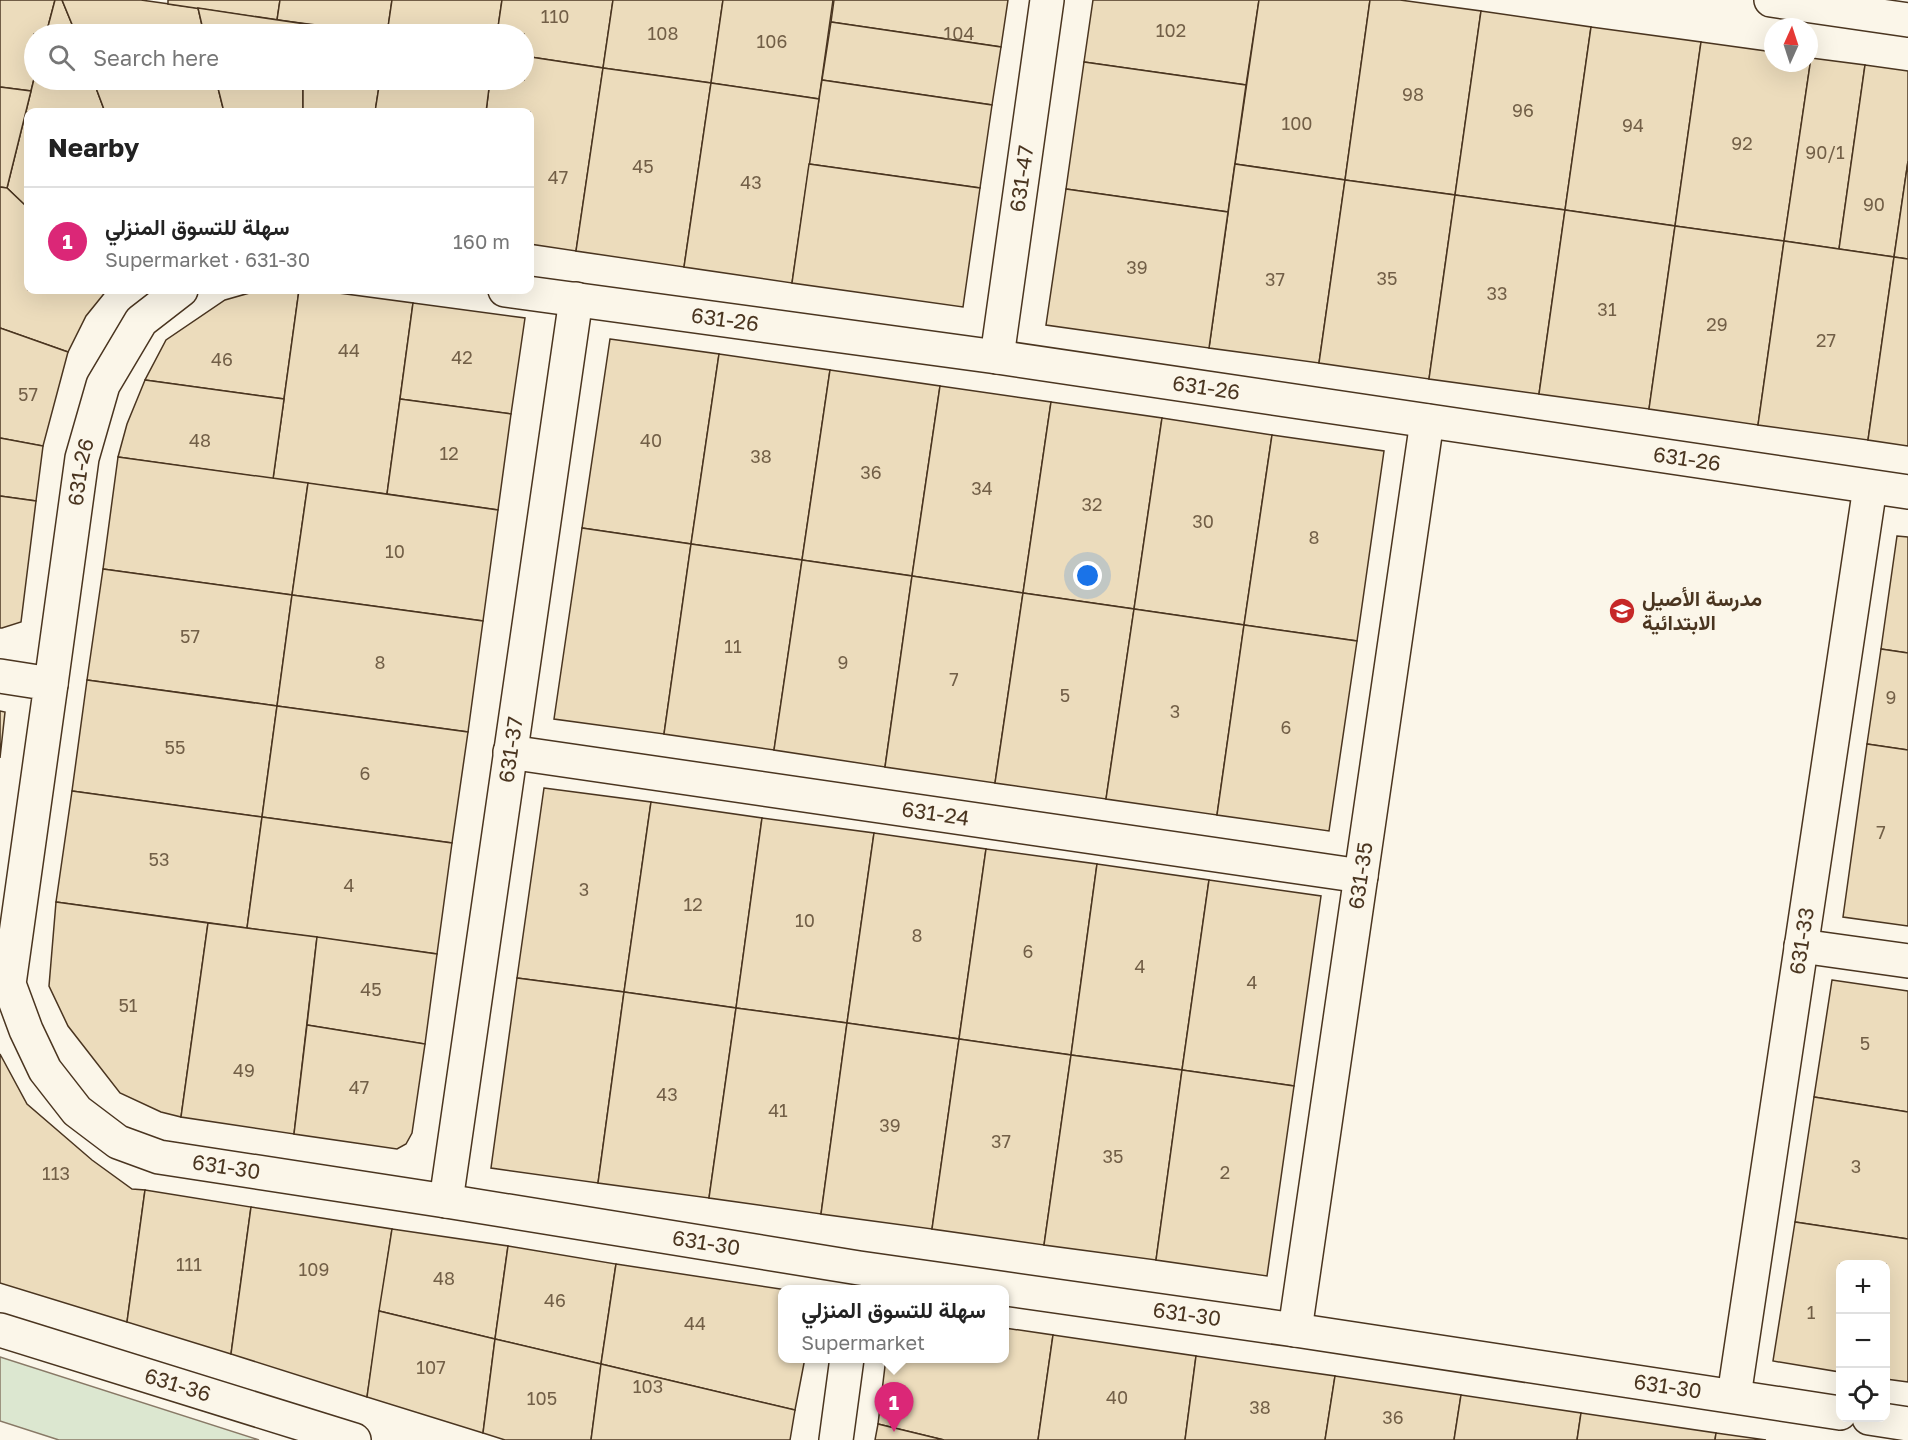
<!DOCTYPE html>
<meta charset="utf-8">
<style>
:root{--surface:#fff;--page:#f2f2f2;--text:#222;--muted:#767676;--line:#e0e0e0;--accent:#db2777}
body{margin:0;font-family:"Golos Text",Vazirmatn,sans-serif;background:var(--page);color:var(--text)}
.controls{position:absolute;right:18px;bottom:18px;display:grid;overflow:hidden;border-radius:12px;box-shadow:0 6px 24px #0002}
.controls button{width:54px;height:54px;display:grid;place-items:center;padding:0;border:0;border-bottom:2px solid var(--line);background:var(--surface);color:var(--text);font:30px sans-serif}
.compass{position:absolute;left:1764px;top:18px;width:54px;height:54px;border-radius:50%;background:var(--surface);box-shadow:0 6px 24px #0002;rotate:3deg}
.you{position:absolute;left:1088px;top:576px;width:21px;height:21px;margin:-15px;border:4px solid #fff;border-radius:50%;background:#1a73e8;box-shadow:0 0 0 9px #1a73e833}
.badge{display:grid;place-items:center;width:39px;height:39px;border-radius:50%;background:var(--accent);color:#fff;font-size:20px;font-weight:700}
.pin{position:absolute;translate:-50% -50px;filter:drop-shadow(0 2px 3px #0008)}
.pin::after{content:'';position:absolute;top:32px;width:21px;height:18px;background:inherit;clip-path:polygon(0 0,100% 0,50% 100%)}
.popup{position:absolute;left:778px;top:1285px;width:231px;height:78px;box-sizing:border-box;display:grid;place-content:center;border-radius:12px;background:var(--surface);filter:drop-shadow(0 2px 4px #0005);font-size:20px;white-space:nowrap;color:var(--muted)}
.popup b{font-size:22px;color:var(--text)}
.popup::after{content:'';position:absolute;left:50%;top:100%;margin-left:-12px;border:12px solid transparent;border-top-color:var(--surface)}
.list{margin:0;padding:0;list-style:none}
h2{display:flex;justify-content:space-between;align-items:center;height:78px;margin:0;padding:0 24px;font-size:26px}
h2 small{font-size:20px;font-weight:400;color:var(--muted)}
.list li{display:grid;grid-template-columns:39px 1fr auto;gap:18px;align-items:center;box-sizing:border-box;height:108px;padding:0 24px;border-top:2px solid var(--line)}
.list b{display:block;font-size:22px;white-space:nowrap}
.list p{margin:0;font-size:20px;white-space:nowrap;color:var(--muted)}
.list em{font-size:20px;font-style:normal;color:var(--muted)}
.icon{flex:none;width:33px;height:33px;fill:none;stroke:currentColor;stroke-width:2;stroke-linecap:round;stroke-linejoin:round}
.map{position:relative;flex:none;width:1908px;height:1440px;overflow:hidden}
.search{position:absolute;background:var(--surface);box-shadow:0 6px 24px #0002;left:24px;top:24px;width:510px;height:66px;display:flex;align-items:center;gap:15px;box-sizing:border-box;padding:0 21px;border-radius:33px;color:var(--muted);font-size:22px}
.panel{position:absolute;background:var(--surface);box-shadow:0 6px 24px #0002;left:24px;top:108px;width:510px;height:186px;border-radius:12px}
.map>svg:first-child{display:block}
.green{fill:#dce7d0;stroke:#887966;stroke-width:1.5}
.building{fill:#ecdcbc;stroke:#4a3520;stroke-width:1.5}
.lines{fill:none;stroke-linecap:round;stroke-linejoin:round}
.street-casing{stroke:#4a3520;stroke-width:36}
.street{stroke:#fbf6e9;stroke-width:33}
.labels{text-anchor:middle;stroke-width:4.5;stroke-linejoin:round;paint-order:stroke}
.number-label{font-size:18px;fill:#725f47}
.street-label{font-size:21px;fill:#4a3520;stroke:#fbf6e9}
.poi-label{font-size:21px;font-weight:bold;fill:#4a3520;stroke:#fbf6e9;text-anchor:start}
</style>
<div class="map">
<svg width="1908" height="1440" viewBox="0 0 1908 1440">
<rect width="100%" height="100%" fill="#fbf6e9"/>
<path class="green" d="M0 1357 259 1440H59L0 1421Z"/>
<g class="building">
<path d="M0 0H55L46 34H34V79L31 91 0 87Z"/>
<path d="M55 0H62L76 34H46Z"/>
<path d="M62 0H141L198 8 204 34H76Z"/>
<path d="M168 0H280L277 20 168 4Z"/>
<path d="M280 0H392L387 34 277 20Z"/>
<path d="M392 0H502L497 34H387Z"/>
<path d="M502 0H613L603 68 524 56V34H497Z"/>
<path d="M613 0H723L711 83 603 68Z"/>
<path d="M723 0H833L819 99 711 83Z"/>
<path d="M834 0H1008L1001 47 831 22Z"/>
<path d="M1093 0H1259L1246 85 1084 62Z"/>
<path d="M1259 0H1370L1345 180 1235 164Z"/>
<path d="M1370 0H1400L1481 11 1455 195 1345 180Z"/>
<path d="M198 8 305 24 304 34H204Z"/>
<path d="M1481 11 1591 27 1565 210 1455 195Z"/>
<path d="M831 22 1001 47 992 105 822 80Z"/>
<path d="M305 24 377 34H304Z"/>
<path d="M1591 27 1701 42 1675 226 1565 210Z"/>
<path d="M1701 42 1773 52V63H1809V58H1811L1784 241 1675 226Z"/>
<path d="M524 56 603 68 576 251 530 244V112H486L490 80H524Z"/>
<path d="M1811 58 1865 65 1839 249 1784 241Z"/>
<path d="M1084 62 1246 85 1228 212 1066 189Z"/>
<path d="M1865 65 1908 71V161L1894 257 1839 249Z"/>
<path d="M603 68 711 83 684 267 576 251Z"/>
<path d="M34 79 93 80 105 112H28V208L7 188Z"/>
<path d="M93 80H216L224 112H105Z"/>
<path d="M216 80H303V112H224Z"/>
<path d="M303 80H380L375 112H303Z"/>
<path d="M380 80H490L486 112H375Z"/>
<path d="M822 80 992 105 980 188 809 164Z"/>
<path d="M711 83 819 99 792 283 684 267Z"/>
<path d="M0 87 31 91 7 188 0 187Z"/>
<path d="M1908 161V259L1894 257Z"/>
<path d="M809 164 980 188 963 307 792 283Z"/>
<path d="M1235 164 1345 180 1319 363 1209 348Z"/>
<path d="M1345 180 1455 195 1429 379 1319 363Z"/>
<path d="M0 187 7 188 28 208V290H107L86 316 68 352 0 328Z"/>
<path d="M1066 189 1228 212 1209 348 1046 325Z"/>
<path d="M1455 195 1565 210 1539 394 1429 379Z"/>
<path d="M1565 210 1675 226 1649 409 1539 394Z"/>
<path d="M1675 226 1784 241 1758 425 1649 409Z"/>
<path d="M1784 241 1894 257 1868 440 1758 425Z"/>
<path d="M1894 257 1908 259V446L1868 440Z"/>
<path d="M260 290H299L284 399 145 380 166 340 225 300Z"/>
<path d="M299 290H316L413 303 387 494 273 479Z"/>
<path d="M413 303 525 318 511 414 400 399Z"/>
<path d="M0 328 68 352 43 446 0 438Z"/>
<path d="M610 339 719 354 691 544 582 528Z"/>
<path d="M719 354 830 370 802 560 691 544Z"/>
<path d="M830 370 940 386 912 576 802 560Z"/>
<path d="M145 380 284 399 273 479 118 457 127 424Z"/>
<path d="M940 386 1051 402 1023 593 912 576Z"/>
<path d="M400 399 511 414 498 510 387 494Z"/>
<path d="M1051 402 1162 418 1134 609 1023 593Z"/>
<path d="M1162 418 1272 435 1244 625 1134 609Z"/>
<path d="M1272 435 1384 451 1357 641 1244 625Z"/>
<path d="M0 438 43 446 36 501 0 496Z"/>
<path d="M118 457 308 483 292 595 103 569Z"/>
<path d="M308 483 498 510 483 621 292 595Z"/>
<path d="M0 496 36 501 21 622 2 628H0Z"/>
<path d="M582 528 691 544 664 734 554 719Z"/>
<path d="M1897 536 1908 537V653L1881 649Z"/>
<path d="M691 544 802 560 774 750 664 734Z"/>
<path d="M802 560 912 576 885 767 774 750Z"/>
<path d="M103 569 292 595 277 706 87 680Z"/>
<path d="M912 576 1023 593 995 783 885 767Z"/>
<path d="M1023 593 1134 609 1106 799 995 783Z"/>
<path d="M292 595 483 621 468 732 277 706Z"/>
<path d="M1134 609 1244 625 1217 815 1106 799Z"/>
<path d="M1244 625 1357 641 1329 831 1217 815Z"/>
<path d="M1881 649 1908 653V750L1867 744Z"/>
<path d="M87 680 277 706 262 817 72 791Z"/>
<path d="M277 706 468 732 452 843 262 817Z"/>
<path d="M0 711 5 712 0 758Z"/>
<path d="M1867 744 1908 750V926L1843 917Z"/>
<path d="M544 788 651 802 624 992 517 978Z"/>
<path d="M72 791 262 817 247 928 56 902Z"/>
<path d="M651 802 762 818 736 1008 624 992Z"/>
<path d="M262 817 452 843 437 954 247 928Z"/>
<path d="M762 818 874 833 847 1023 736 1008Z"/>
<path d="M874 833 986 849 959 1039 847 1023Z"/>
<path d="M986 849 1097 864 1071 1055 959 1039Z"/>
<path d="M1097 864 1209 880 1182 1070 1071 1055Z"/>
<path d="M1209 880 1321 896 1294 1086 1182 1070Z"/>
<path d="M56 902 208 923 181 1117 161 1112 120 1093 68 1026 49 986Z"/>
<path d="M208 923 317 937 294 1134 181 1117Z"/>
<path d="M317 937 437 954 425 1044 307 1025Z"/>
<path d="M517 978 624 992 598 1183 491 1168Z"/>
<path d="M1832 980 1908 991V1112L1814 1097Z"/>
<path d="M624 992 736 1008 709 1198 598 1183Z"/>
<path d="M736 1008 847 1023 821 1214 709 1198Z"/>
<path d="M847 1023 959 1039 932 1229 821 1214Z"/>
<path d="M307 1025 425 1044 412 1133 406 1144 397 1149 294 1134Z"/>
<path d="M959 1039 1071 1055 1044 1245 932 1229Z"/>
<path d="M0 1054 27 1104 92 1160 132 1189 145 1190 127 1322 0 1283Z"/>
<path d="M1071 1055 1182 1070 1156 1260 1044 1245Z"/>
<path d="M1182 1070 1294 1086 1267 1276 1156 1260Z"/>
<path d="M1814 1097 1908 1112V1239L1795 1222Z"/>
<path d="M145 1190 251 1207 231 1354 127 1322Z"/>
<path d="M251 1207 392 1229 367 1397 231 1354Z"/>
<path d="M1795 1222 1908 1239V1382L1886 1379V1264H1840V1372L1773 1361Z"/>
<path d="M392 1229 508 1246 495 1339 379 1311Z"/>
<path d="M508 1246 616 1264 601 1364 495 1339Z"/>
<path d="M616 1264 787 1290H783V1358H805L795 1410 601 1364Z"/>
<path d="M379 1311 495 1339 483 1433 367 1397Z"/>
<path d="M1005 1328 1053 1335 1038 1440H944L878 1424 886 1358H1005Z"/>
<path d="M1053 1335 1196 1356 1185 1440H1038Z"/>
<path d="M495 1339 601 1364 591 1440H505L483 1433Z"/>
<path d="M1196 1356 1335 1376 1325 1440H1185Z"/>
<path d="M601 1364 795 1410 790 1440H591Z"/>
<path d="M1335 1376 1461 1395 1454 1440H1325Z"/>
<path d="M1461 1395 1581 1413 1577 1440H1454Z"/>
<path d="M1581 1413 1716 1433 1715 1440H1577Z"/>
<path d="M878 1424 944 1440H875Z"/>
<path d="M1716 1433 1766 1440H1715Z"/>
</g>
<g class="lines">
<g class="street-casing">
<g id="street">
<path d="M1771 0 1908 20"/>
<path id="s1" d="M505 290 997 357 1908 492"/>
<path id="s2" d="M997 357 1047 0"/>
<path id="s3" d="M0 676 51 684 9 984 26 1030 45 1070 77 1111 118 1142 159 1157 446 1201 859 1268 1295 1330 1840 1413"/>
<path id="s4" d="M51 684 82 458 103 385 141 321 181 290"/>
<path id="s5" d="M510 752 1361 876"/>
<path d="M1801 946 1908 961"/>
<path id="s6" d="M446 1201 576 299"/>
<path id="s7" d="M0 1330 354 1440"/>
<path id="s8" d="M1295 1330 1427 421"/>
<path id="s9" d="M1734 1396 1870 487"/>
<path d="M1869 1418 1908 1424"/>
<path d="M836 1440 847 1358"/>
</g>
</g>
<use href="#street" class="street"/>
</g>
<defs>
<g id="school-disc" transform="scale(1.35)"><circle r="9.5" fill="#c62828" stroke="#fbf6e9"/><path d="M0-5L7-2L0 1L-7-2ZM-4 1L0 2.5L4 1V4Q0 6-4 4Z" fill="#fff"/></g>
</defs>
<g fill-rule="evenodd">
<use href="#school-disc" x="1622" y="611"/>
</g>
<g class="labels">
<g class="number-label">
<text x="555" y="23">110</text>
<text x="1171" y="37">102</text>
<text x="663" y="40">108</text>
<text x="959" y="40">104</text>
<text x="772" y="48">106</text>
<text x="1413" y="101">98</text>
<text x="1523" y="117">96</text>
<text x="1297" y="130">100</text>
<text x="1633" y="132">94</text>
<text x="1742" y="150">92</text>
<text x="1825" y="159">90/1</text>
<text x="643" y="173">45</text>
<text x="558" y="184">47</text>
<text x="751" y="189">43</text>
<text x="1874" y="211">90</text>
<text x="1137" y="274">39</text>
<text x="1387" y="285">35</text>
<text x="1275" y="286">37</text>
<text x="1497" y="300">33</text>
<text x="1607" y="316">31</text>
<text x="1717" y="331">29</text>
<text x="1826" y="347">27</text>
<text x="349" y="357">44</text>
<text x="462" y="364">42</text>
<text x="222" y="366">46</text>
<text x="28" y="401">57</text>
<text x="200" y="447">48</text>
<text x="651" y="447">40</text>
<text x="449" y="460">12</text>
<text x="761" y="463">38</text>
<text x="871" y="479">36</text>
<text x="982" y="495">34</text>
<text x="1092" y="511">32</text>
<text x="1203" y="528">30</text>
<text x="1314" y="544">8</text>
<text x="395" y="558">10</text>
<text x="190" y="643">57</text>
<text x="733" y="653">11</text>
<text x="380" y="669">8</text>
<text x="843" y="669">9</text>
<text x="954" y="686">7</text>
<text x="1065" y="702">5</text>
<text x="1891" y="704">9</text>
<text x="1175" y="718">3</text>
<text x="1286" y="734">6</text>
<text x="175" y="754">55</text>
<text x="365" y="780">6</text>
<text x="1881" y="839">7</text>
<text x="159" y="866">53</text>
<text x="349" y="892">4</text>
<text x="584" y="896">3</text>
<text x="693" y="911">12</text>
<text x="805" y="927">10</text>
<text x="917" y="942">8</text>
<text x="1028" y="958">6</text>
<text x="1140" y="973">4</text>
<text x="1252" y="989">4</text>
<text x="371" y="996">45</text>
<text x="128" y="1012">51</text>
<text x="1865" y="1050">5</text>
<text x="244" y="1077">49</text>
<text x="359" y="1094">47</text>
<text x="667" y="1101">43</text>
<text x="778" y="1117">41</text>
<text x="890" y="1132">39</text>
<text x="1001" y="1148">37</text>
<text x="1113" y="1163">35</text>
<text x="1856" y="1173">3</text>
<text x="1225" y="1179">2</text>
<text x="56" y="1180">113</text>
<text x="189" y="1271">111</text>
<text x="314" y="1276">109</text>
<text x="444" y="1285">48</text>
<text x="555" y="1307">46</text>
<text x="1811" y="1319">1</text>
<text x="695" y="1330">44</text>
<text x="431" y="1374">107</text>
<text x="648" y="1393">103</text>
<text x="1117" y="1404">40</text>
<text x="542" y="1405">105</text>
<text x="1260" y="1414">38</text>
<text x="1393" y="1424">36</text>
</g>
<g class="street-label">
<text dy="7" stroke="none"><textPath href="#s2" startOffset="180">631-47</textPath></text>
<text dy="7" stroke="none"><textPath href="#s1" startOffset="222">631-26</textPath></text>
<text dy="7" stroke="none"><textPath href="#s1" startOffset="708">631-26</textPath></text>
<text dy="7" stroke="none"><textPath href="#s1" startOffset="1194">631-26</textPath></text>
<text dy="7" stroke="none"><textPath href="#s4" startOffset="214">631-26</textPath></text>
<text dy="7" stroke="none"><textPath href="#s6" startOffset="456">631-37</textPath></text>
<text dy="7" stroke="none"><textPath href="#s5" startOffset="430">631-24</textPath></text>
<text dy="7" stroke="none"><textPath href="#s8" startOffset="459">631-35</textPath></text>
<text dy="7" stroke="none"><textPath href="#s9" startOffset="460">631-33</textPath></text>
<text dy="7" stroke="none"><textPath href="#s3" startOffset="663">631-30</textPath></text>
<text dy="7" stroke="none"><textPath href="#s3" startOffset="1149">631-30</textPath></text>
<text dy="7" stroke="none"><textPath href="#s3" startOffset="1635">631-30</textPath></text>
<text dy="7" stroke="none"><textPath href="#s7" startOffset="186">631-36</textPath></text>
<text dy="7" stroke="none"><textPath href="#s3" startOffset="2121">631-30</textPath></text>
</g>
<g class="poi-label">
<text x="1642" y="606">مدرسة الأصيل<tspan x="1642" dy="24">الابتدائية</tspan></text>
</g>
</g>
</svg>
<div class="controls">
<button>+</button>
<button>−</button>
<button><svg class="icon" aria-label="locate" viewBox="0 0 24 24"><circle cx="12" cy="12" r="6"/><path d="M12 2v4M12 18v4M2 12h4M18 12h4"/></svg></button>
</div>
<svg class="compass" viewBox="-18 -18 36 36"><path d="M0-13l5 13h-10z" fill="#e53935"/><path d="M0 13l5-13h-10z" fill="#767676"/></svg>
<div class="you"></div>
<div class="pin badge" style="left:894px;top:1432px">1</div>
<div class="popup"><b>سهلة للتسوق المنزلي</b>Supermarket</div>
<div class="search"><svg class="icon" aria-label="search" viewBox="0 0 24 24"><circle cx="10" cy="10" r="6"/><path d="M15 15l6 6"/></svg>Search here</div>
<section class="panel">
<h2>Nearby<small></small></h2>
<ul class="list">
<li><span class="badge">1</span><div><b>سهلة للتسوق المنزلي</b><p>Supermarket · 631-30</p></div><em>160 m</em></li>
</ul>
</section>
</div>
